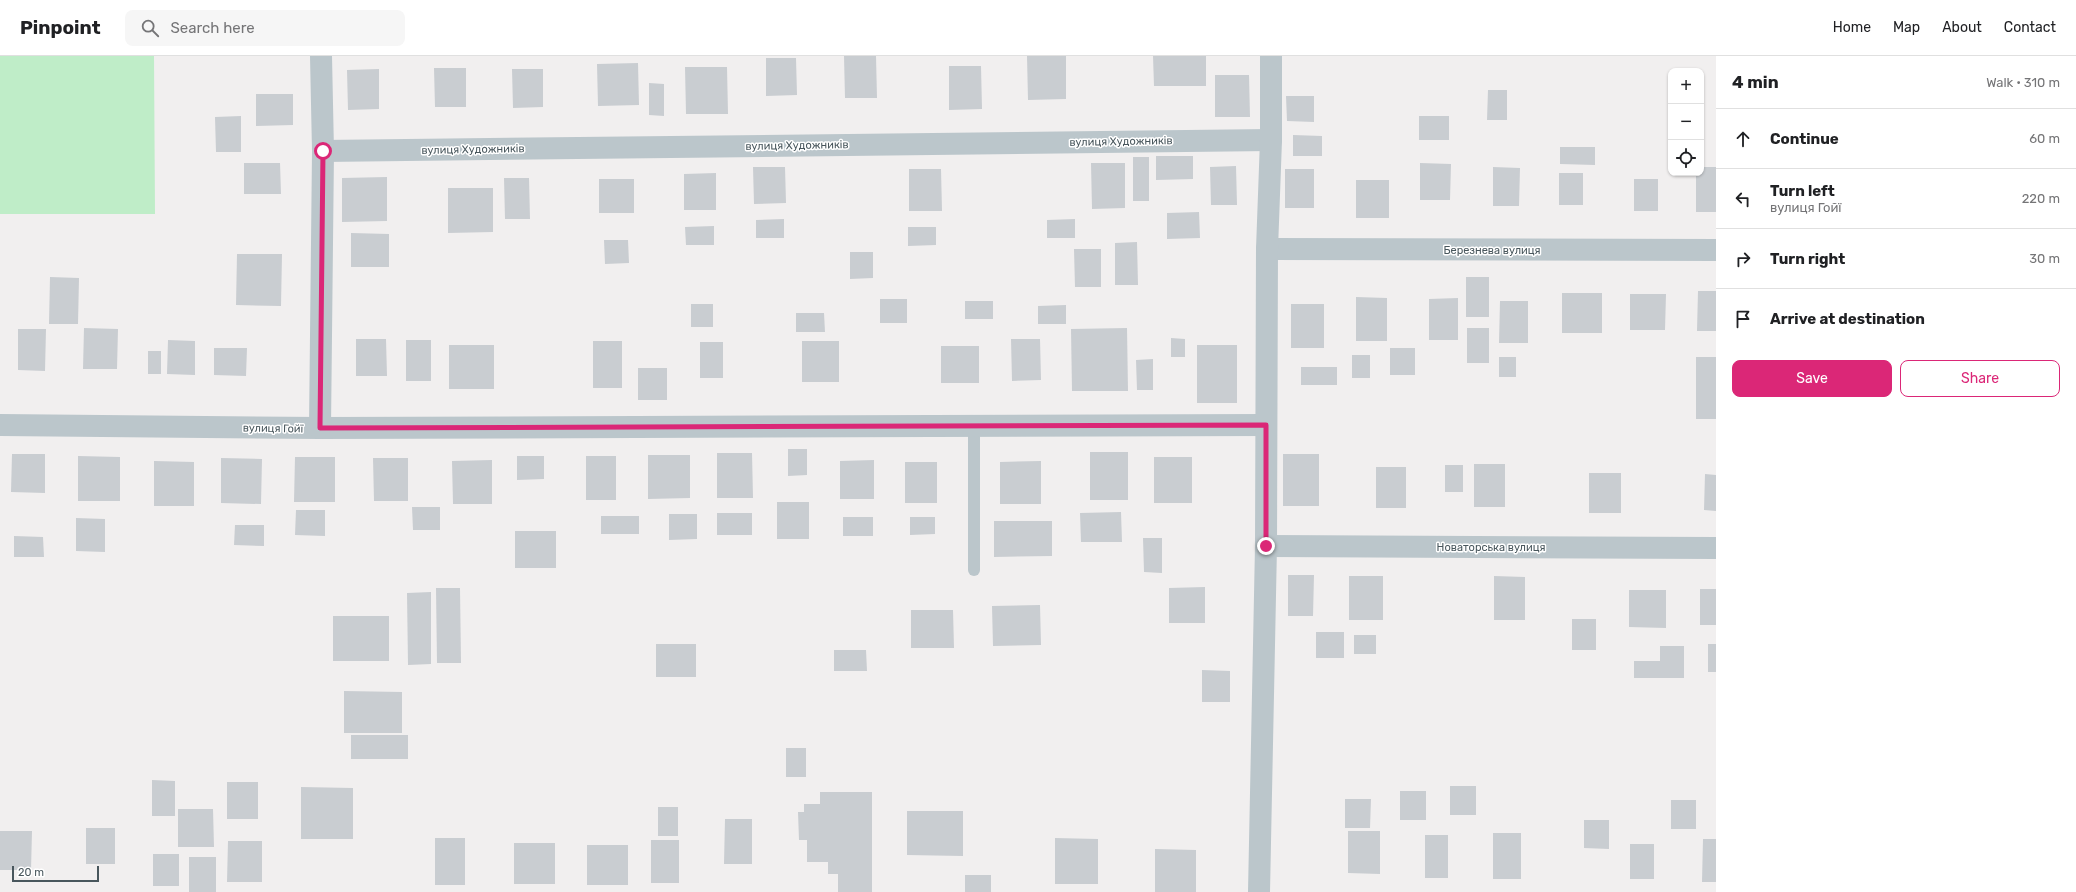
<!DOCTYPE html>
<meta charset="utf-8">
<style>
:root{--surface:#fff;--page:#f6f6f6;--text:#202124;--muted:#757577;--line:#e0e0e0;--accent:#db2777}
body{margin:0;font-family:Rubik,sans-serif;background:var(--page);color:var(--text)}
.controls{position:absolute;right:12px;top:12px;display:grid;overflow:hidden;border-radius:8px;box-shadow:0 1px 3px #0004}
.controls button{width:36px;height:36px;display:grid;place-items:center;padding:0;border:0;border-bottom:1px solid var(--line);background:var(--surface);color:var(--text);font:20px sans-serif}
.scale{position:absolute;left:12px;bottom:10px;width:87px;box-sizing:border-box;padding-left:4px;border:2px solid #48565c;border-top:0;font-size:11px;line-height:14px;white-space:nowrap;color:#48565c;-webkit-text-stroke:3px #fff;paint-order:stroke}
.stop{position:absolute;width:12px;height:12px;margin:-9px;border:3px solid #db2777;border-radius:50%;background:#fff}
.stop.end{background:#db2777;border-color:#fff;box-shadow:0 1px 4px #0008}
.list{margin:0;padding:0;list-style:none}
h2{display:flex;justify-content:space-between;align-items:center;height:52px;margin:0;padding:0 16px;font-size:17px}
h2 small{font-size:13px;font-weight:400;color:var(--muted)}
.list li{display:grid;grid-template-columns:26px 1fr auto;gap:12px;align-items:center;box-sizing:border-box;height:60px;padding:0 16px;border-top:1px solid var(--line)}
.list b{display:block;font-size:15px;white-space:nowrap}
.list p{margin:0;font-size:13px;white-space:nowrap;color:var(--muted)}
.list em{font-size:13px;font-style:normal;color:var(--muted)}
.actions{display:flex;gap:8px;padding:12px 16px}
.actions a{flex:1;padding:9px 0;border:1px solid var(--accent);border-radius:8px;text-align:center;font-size:14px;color:var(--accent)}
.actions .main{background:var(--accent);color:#fff}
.icon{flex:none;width:22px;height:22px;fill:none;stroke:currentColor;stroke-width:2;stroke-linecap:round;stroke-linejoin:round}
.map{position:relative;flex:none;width:1716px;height:836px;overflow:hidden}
header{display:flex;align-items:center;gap:24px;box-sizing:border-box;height:56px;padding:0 20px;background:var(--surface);border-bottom:1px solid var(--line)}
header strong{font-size:19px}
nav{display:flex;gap:22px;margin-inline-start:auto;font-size:14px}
.search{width:280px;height:36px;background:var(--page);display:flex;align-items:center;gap:10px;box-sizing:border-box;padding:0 14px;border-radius:8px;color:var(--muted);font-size:15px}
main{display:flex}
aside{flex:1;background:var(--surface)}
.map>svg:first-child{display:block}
.green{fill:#bfedc8}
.building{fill:#c9cdd1}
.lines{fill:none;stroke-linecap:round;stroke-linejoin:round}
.service{stroke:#bbc6cb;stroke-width:12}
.minor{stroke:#bbc6cb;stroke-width:22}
.route{stroke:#db2777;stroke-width:5}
.labels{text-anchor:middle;stroke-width:3;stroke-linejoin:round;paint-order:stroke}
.street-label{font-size:11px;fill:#48565c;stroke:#fff}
</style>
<header>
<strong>Pinpoint</strong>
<div class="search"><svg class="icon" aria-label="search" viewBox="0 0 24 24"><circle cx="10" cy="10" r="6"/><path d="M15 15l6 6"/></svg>Search here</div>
<nav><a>Home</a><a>Map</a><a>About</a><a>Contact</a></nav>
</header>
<main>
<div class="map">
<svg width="1716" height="836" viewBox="0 0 1716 836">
<rect width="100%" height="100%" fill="#f1efef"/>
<path class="green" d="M0 0H154L155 158H0Z"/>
<g class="building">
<path d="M844 0H876L877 42H845Z"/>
<path d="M1027 0H1066V43L1028 44Z"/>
<path d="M1153 0H1206V30H1154Z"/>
<path d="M766 2H796L797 39 766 40Z"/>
<path d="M638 7 639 49 598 50 597 8Z"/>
<path d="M949 10H981L982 53 949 54Z"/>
<path d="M685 11H727L728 58H686Z"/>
<path d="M434 12H466V51H435Z"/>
<path d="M379 13V53L348 54 347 14Z"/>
<path d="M512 13H543V51L513 52Z"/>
<path d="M1215 19H1249L1250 61H1215Z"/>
<path d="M649 27 664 28V60L649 59Z"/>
<path d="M1488 34H1507V64H1487Z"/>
<path d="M256 38H293V69L256 70Z"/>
<path d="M1286 40H1314V66L1287 65Z"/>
<path d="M241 60V96H216L215 61Z"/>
<rect x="1419" y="60" width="30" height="24"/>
<path d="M1293 79 1322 80V100H1293Z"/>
<path d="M1560 91H1595V109L1560 108Z"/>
<path d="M1156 100H1193V123L1156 124Z"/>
<rect x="1133" y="101" width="16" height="44"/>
<path d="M244 107H280L281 138H244Z"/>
<path d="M1091 107H1125V152L1092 153Z"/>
<path d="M1420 107 1451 108 1450 144H1420Z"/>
<path d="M1236 110 1237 149H1211L1210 111Z"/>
<path d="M753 111H785L786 147 754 148Z"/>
<path d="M1493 111 1520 112 1519 150H1493Z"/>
<path d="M1701 111H1716V156H1696V117H1701Z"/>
<path d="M909 113H941L942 155H909Z"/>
<rect x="1285" y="113" width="29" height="39"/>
<path d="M716 117V154H684V118Z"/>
<rect x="1559" y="117" width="24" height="32"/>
<path d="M387 121V165L342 166V122Z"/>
<path d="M504 122H529L530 163H505Z"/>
<rect x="599" y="123" width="35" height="34"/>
<rect x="1634" y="123" width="24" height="32"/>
<rect x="1356" y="124" width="33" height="38"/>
<path d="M448 132H493V176L448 177Z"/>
<path d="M1199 156 1200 182 1167 183V157Z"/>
<path d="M784 163V182H756V164Z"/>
<path d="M1075 163V182H1047V164Z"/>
<path d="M714 170V189H686L685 171Z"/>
<path d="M908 171H936V189L908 190Z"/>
<path d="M351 177 389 178V211H351Z"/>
<path d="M604 184H628L629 207 605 208Z"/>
<path d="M1137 186 1138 229H1115V187Z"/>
<path d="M1074 193H1101V231H1075Z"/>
<path d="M850 196H873V222L850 223Z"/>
<path d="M237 198H282L281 250 236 249Z"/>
<path d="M50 221 79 222 78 268H49Z"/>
<rect x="1466" y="221" width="23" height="40"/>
<path d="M1698 235H1716V275H1697Z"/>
<rect x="1562" y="237" width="40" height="40"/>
<path d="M1630 238H1666L1665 274H1630Z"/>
<path d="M1356 241 1387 242V285H1356Z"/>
<path d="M1458 242V284H1429V243Z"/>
<rect x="880" y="243" width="27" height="24"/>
<rect x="965" y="245" width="28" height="18"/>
<path d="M1500 245H1528V287H1499Z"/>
<rect x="691" y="248" width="22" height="23"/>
<rect x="1291" y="248" width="33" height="44"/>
<path d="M1066 249V268H1038V250Z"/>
<path d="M796 257H824L825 276H796Z"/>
<path d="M84 272 118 273 117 313H83Z"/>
<path d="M1127 272 1128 335H1072L1071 273Z"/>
<rect x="1467" y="272" width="22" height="35"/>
<path d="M18 273H46L45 315 18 314Z"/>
<path d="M1171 282 1185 283V301H1171Z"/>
<path d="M356 283H386L387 320H356Z"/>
<path d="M1011 283H1040L1041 324 1012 325Z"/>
<path d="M168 284 195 285V319L167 318Z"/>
<rect x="406" y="284" width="25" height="41"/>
<rect x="593" y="285" width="29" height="47"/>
<rect x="802" y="285" width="37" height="41"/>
<rect x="700" y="286" width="23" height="36"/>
<rect x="449" y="289" width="45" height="44"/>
<rect x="1197" y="289" width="40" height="58"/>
<rect x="941" y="290" width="38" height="37"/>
<path d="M214 292H247L246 320 214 319Z"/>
<rect x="1390" y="292" width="25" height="27"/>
<rect x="148" y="295" width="13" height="23"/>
<rect x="1352" y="299" width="18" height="23"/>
<rect x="1499" y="301" width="17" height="20"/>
<rect x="1696" y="301" width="20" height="62"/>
<path d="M1153 303V334H1137L1136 304Z"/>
<rect x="1301" y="311" width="36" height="18"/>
<rect x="638" y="312" width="29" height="32"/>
<path d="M788 393H807V419L788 420Z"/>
<rect x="1090" y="396" width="38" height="48"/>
<path d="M717 397H752L753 442H717Z"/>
<path d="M12 398H45V437L11 436Z"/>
<rect x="1283" y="398" width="36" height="52"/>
<path d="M648 399H690V442L648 443Z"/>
<path d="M78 400 120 401V445H78Z"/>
<path d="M517 400H544V423L517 424Z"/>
<rect x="586" y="400" width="30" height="44"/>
<path d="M295 401H335V446H294Z"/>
<rect x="1154" y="401" width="38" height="46"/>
<path d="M221 402 262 403 261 448 221 447Z"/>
<path d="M373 402H408V445H374Z"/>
<path d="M492 404V448H453L452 405Z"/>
<path d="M874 404V443H840V405Z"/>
<path d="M154 405 194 406V450H154Z"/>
<path d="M1041 405V448H1000V406Z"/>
<rect x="905" y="406" width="32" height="41"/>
<rect x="1474" y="408" width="31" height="43"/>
<rect x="1445" y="409" width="18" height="27"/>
<rect x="1376" y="411" width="30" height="41"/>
<rect x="1589" y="417" width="32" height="40"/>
<path d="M1705 418 1716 419V455L1704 454Z"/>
<rect x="777" y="446" width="32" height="37"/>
<path d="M412 451H440V474H413Z"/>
<path d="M296 454H325V480L295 479Z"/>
<path d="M1121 456 1122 486H1081L1080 457Z"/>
<rect x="717" y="457" width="35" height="22"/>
<path d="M669 458H697V483L669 484Z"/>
<rect x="601" y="460" width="38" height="18"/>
<rect x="843" y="461" width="30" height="19"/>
<path d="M910 461H935V478L910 479Z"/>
<path d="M76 462 105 463V496L76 495Z"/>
<path d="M994 465H1052V500L994 501Z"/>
<path d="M235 469H264V490L234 489Z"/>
<rect x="515" y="475" width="41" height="37"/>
<path d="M14 480 43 481 44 501H14Z"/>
<path d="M1143 482H1162V517L1144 516Z"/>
<path d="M1288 519H1314L1313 560H1288Z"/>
<rect x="1349" y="520" width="34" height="44"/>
<path d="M1494 520 1525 521V564H1494Z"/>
<path d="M1205 531V567H1169V532Z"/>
<path d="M436 532H460L461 607H437Z"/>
<rect x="1700" y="533" width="16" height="36"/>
<path d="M1629 534H1666V572L1629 571Z"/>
<path d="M431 536V608L408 609 407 537Z"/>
<path d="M1040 549 1041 589 993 590 992 550Z"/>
<path d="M911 554H953L954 592H911Z"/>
<rect x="333" y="560" width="56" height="45"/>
<rect x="1572" y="563" width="24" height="31"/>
<rect x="1316" y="576" width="28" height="26"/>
<rect x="1354" y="579" width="22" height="19"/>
<rect x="656" y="588" width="40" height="33"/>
<rect x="1708" y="588" width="8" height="28"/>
<path d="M1660 590H1684V622H1634V605H1660Z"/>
<path d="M834 594H866L867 615H834Z"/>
<path d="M1202 614 1230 615V646H1202Z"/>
<path d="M344 635 402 636V677H344Z"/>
<rect x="351" y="679" width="57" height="24"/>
<rect x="786" y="692" width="20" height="29"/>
<path d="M152 724 175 725V760H152Z"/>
<rect x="227" y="726" width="31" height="37"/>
<rect x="1450" y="730" width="26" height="29"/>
<path d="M301 731 353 732V783H301Z"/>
<rect x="1400" y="735" width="26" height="29"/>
<path d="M820 736H872V836H838V818H828V806H807V784H799L798 756H804V748H820Z"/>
<path d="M1345 743H1371L1370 772H1345Z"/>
<rect x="1671" y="744" width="25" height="29"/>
<rect x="658" y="751" width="20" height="29"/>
<path d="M178 753H213L214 791H178Z"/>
<path d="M907 755H963V800L907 799Z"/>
<path d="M725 763H752V808H724Z"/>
<path d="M1584 764H1609V793L1584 792Z"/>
<rect x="86" y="772" width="29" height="36"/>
<path d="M0 775H32L31 814H0Z"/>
<path d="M1348 775H1380V818L1348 817Z"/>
<rect x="1493" y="777" width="28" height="46"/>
<rect x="1425" y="779" width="23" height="43"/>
<rect x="435" y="782" width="30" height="47"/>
<path d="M1055 782 1098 783V828H1055Z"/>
<path d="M1703 783H1716V826H1702Z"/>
<rect x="651" y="784" width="28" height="43"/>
<path d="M228 785H262V826H227Z"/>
<rect x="514" y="787" width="41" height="41"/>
<rect x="1630" y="788" width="24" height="35"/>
<rect x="587" y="789" width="41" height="40"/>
<path d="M1155 793 1196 794V836H1155Z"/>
<rect x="153" y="798" width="26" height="32"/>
<rect x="189" y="801" width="27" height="35"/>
<rect x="965" y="819" width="26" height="17"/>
</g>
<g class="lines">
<path class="service" d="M974 370V514"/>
<g class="minor">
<path d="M323 95 1271 84"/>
<path d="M1267 193 1716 194"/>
<path d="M0 369 320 372 1266 369"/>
<path d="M320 372 323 95 321 0"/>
<path d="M1266 490 1716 492"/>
<path d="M1259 836 1266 490 1267 193 1271 84V0"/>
</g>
</g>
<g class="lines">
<path class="route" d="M323 95 320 372 1266 369V490"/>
</g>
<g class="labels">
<g class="street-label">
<text transform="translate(1121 85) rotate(-1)" y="4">вулиця Художників</text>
<text transform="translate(797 89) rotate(-1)" y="4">вулиця Художників</text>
<text transform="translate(473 93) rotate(-1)" y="4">вулиця Художників</text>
<text x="1492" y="198">Березнева вулиця</text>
<text transform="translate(273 372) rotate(1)" y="4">вулиця Гойї</text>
<text x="1491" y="495">Новаторська вулиця</text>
</g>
</g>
</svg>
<div class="controls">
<button>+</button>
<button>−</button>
<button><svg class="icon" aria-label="locate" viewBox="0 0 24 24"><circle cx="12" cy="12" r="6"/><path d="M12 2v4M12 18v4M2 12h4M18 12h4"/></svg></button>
</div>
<div class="scale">20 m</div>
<div class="stop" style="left:323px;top:95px"></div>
<div class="stop end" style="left:1266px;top:490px"></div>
</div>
<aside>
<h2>4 min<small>Walk · 310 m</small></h2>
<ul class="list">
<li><svg class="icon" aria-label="ahead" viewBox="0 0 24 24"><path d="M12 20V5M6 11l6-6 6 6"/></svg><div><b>Continue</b></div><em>60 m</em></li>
<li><svg class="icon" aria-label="left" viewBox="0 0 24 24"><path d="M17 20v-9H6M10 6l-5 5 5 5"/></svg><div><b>Turn left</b><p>вулиця Гойї</p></div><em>220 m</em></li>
<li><svg class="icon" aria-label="right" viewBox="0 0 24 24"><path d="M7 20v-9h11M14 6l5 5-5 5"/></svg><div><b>Turn right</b></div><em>30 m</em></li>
<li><svg class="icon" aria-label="arrive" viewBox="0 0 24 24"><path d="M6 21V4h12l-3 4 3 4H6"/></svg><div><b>Arrive at destination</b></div></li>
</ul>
<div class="actions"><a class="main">Save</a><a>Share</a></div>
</aside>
</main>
